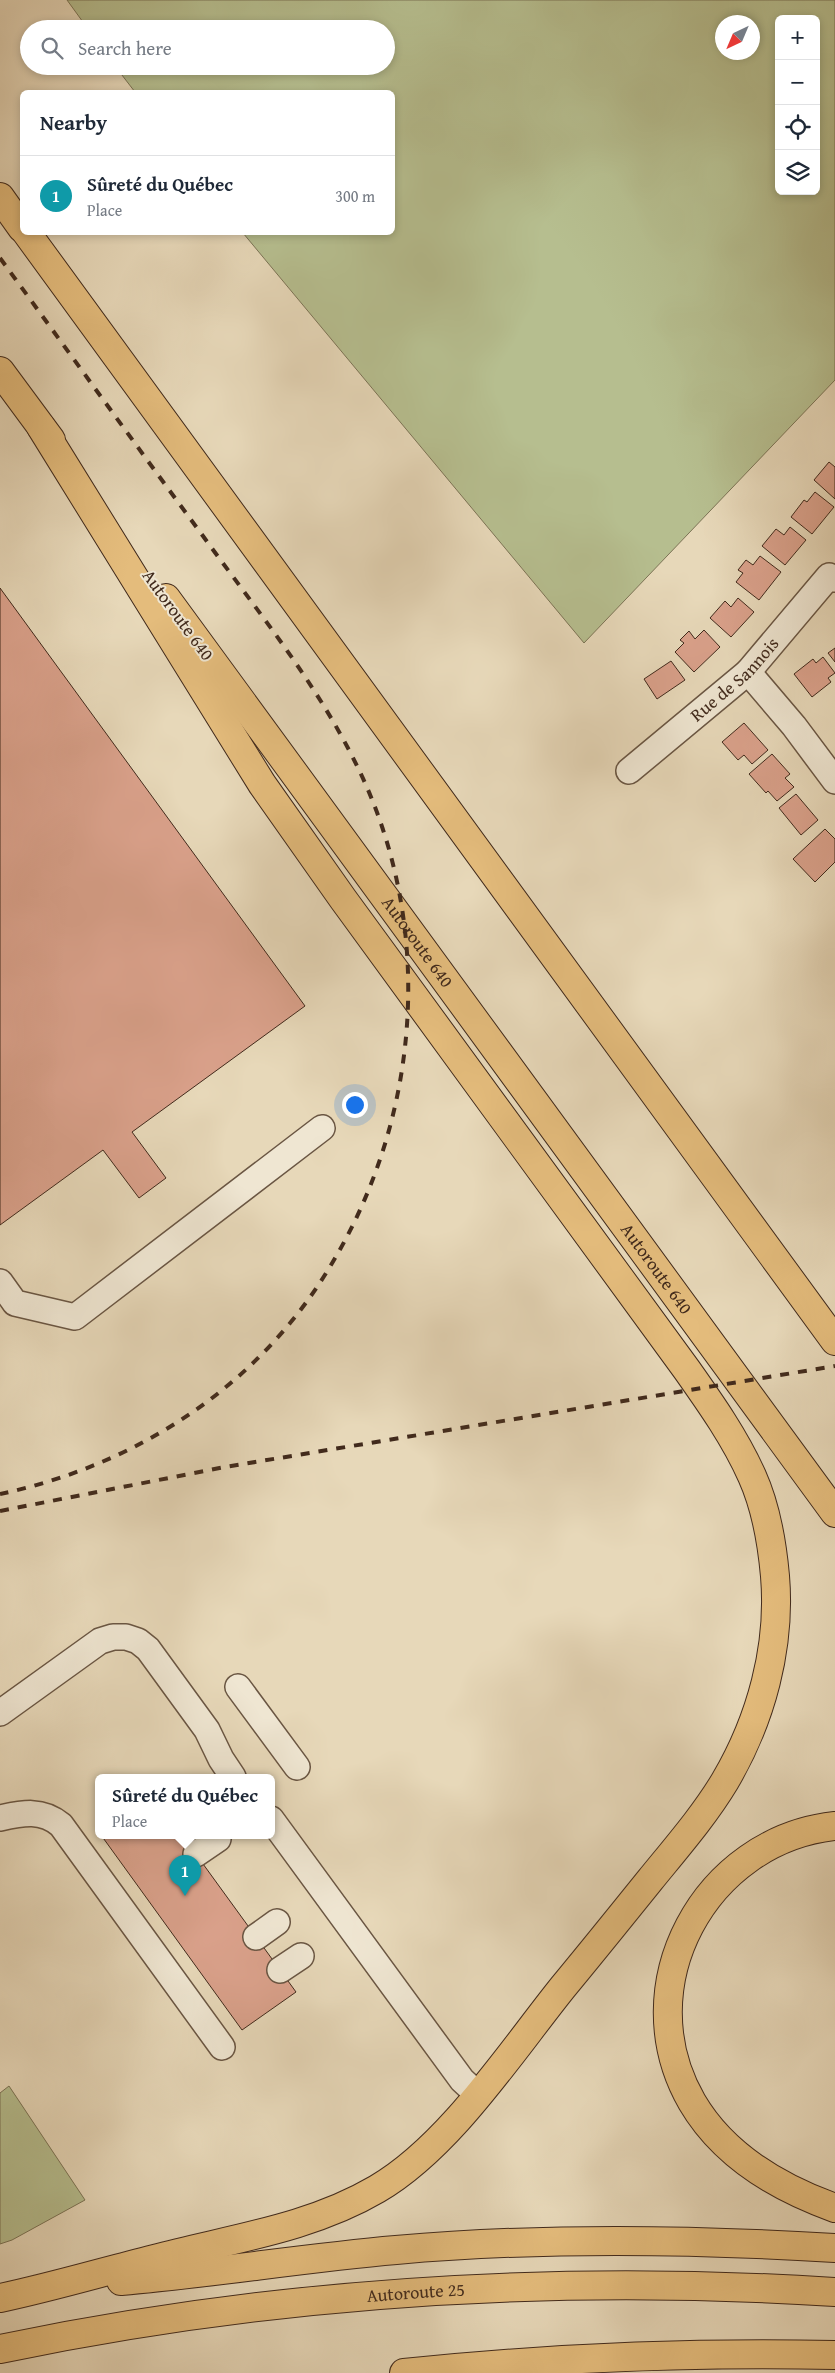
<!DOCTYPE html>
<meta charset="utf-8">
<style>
:root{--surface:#fff;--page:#f6f6f7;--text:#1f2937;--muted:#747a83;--line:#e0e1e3;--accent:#8f2418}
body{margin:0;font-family:"Gentium Book Plus",serif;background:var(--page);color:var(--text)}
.controls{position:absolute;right:15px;top:15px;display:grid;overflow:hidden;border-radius:8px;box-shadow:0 2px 8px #0003}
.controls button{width:45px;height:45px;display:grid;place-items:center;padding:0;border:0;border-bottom:1px solid var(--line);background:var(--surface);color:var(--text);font:25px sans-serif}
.compass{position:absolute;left:715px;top:15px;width:45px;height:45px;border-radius:50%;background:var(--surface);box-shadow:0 2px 8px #0003;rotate:224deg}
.you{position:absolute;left:354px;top:1104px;width:18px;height:18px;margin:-12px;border:4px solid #fff;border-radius:50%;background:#1a73e8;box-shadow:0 0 0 8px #1a73e833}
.badge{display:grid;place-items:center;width:32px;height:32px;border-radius:50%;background:var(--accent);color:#fff;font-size:16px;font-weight:700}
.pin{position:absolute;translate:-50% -41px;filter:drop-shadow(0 1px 2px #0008)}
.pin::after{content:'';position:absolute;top:26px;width:18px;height:15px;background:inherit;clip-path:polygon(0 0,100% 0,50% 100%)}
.popup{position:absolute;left:95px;top:1774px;width:180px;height:65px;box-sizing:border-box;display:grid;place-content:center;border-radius:8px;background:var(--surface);filter:drop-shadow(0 1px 4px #0005);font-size:16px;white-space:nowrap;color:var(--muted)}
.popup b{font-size:19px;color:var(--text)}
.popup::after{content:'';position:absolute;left:50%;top:100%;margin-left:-10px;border:10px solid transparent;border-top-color:var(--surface)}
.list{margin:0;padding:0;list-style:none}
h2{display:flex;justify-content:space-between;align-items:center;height:65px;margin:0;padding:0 20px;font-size:21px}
h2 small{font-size:16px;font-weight:400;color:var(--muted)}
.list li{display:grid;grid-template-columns:32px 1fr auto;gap:15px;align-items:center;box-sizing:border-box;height:80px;padding:0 20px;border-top:1px solid var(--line)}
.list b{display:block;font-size:19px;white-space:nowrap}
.list p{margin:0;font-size:16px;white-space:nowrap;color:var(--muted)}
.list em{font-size:16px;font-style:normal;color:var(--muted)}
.icon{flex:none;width:28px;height:28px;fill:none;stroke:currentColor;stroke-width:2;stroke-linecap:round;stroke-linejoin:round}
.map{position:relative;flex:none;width:835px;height:2373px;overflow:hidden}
.search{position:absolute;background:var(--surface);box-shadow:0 2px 8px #0003;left:20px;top:20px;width:375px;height:55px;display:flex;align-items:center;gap:12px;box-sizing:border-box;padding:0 18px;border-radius:28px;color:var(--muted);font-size:19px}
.panel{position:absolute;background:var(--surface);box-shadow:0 2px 8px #0003;left:20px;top:90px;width:375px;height:145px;border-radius:8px}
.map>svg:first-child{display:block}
.green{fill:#b6be8f;stroke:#7c7456;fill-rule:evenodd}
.building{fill:#daa18b;stroke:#412a1c}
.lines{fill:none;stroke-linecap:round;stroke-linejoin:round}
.minor-casing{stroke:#6a5643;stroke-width:28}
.highway-casing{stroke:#412a1c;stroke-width:30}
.minor{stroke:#efe6d2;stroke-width:25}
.highway{stroke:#e4bc7c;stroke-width:28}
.rail{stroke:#412a1c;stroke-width:4;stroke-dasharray:9 9;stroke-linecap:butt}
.labels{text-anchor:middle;stroke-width:4;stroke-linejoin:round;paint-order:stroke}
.street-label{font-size:18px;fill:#412a1c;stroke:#efe6d2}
</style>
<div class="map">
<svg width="835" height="2373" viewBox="0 0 835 2373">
<rect width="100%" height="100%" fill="#e7d8b9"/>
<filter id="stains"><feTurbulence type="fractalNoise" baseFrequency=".004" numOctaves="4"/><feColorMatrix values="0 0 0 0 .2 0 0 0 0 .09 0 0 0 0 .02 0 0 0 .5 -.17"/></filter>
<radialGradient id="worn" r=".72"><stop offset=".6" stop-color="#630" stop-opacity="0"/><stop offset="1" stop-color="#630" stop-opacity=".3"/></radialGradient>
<g class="green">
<path d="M67 0H835V380L584 643 243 233 392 232V92H135L115 66H386V29H88ZM779 19H816V191H779ZM722 22H752V52H722Z"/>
<path d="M9 2086 85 2200 12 2240 0 2244V2093Z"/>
</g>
<g class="building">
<path d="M829 462 835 467V499L814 480Z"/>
<path d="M815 492 834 507 812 534 791 517 804 500 807 502Z"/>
<path d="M790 527 806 540 785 565 762 546 776 529 784 535Z"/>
<path d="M760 556 781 572 759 600 736 582 743 573 738 570 746 560 753 565Z"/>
<path d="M0 588 305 1006 132 1132 166 1178 139 1198 103 1150 0 1225Z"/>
<path d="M738 598 754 612 731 637 710 618 725 601 731 607Z"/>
<path d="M704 630 720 647 694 672 675 652 684 643 680 640 689 631 695 639Z"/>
<path d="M835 648V662L828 653Z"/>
<path d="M823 657 835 673 828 678 831 682 812 697 794 674 813 659 816 663Z"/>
<path d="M671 661 685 680 657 699 644 679Z"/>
<path d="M744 723 768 750 752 764 744 755 738 760 722 742Z"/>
<path d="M772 754 790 774 785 778 794 787 777 801 768 791 766 793 749 774Z"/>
<path d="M796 794 818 820 801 835 779 808Z"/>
<path d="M825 829 835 839V862L815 882 793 859Z"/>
<path d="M101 1835H182L296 1992 242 2030Z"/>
</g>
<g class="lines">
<g class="minor-casing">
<g id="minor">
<path d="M748 672 794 726 835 781"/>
<path id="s1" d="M629 771 748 672 829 576 835 579"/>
<path d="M0 1282 15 1303 75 1317 322 1128"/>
<path d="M238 1687 297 1767"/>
<path d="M0 1713 100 1641 113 1637H126L138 1641 148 1649 207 1730 221 1759 233 1777"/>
<path d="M0 1818C23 1813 42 1809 61 1825L222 2047"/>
<path d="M271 1819 462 2080 477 2094"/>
<path d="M196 1854 218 1839"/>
<path d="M256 1937 277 1922"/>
<path d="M280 1970 301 1956"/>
</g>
</g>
<g class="highway-casing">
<g id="highway">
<path d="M0 197 22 228"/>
<path d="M26 232 835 1341"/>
<path d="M0 371 51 440"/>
<path id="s2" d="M166 598 835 1513"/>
<path d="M835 1826C705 1840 625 1986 692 2102 723 2155 779 2188 835 2208"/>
<path d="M121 2281C213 2273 304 2258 396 2250 542 2237 689 2239 835 2248"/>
<path d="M0 2298C52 2287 102 2272 154 2259 229 2239 309 2229 377 2189 449 2147 510 2053 563 1987 592 1952 621 1916 650 1880 676 1848 704 1816 725 1781 761 1720 781 1647 775 1576 772 1542 766 1507 752 1476 735 1438 711 1404 687 1370L343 899 262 784 41 427"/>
<path id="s3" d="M0 2349C275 2292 555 2274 835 2292"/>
<path d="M404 2373C547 2358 691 2352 835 2355"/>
</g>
</g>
<use href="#minor" class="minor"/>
<use href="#highway" class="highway"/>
<g class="rail">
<path d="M0 258C68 351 135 444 203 536 258 612 319 686 359 770 435 928 421 1116 331 1265 259 1386 137 1465 0 1494"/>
<path d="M0 1511 225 1467 835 1366"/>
</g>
</g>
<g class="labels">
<g class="street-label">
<text transform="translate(178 615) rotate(54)" y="6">Autoroute 640</text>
<text dy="6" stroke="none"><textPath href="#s1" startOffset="140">Rue de Sannois</textPath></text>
<text dy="6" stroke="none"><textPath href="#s2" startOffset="426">Autoroute 640</textPath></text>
<text dy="6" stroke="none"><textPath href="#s2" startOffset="831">Autoroute 640</textPath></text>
<text dy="6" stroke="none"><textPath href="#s3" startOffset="420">Autoroute 25</textPath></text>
</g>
</g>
<rect width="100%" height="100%" filter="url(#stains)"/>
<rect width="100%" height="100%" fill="url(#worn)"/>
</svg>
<div class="controls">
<button>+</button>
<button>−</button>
<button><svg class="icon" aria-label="locate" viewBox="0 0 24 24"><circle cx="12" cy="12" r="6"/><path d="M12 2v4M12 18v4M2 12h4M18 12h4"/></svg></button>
<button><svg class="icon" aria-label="layers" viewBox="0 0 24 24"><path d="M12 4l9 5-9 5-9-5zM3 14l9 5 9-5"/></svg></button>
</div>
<svg class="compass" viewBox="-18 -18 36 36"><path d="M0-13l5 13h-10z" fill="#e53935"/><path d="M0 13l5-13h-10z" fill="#747a83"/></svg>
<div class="you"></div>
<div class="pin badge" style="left:185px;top:1896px;background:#0f9aa8">1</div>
<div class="popup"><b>Sûreté du Québec</b>Place</div>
<div class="search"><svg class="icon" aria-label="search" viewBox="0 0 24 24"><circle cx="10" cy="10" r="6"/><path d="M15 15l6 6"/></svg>Search here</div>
<section class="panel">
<h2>Nearby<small></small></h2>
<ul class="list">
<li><span class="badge" style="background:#0f9aa8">1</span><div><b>Sûreté du Québec</b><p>Place</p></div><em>300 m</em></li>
</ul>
</section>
</div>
